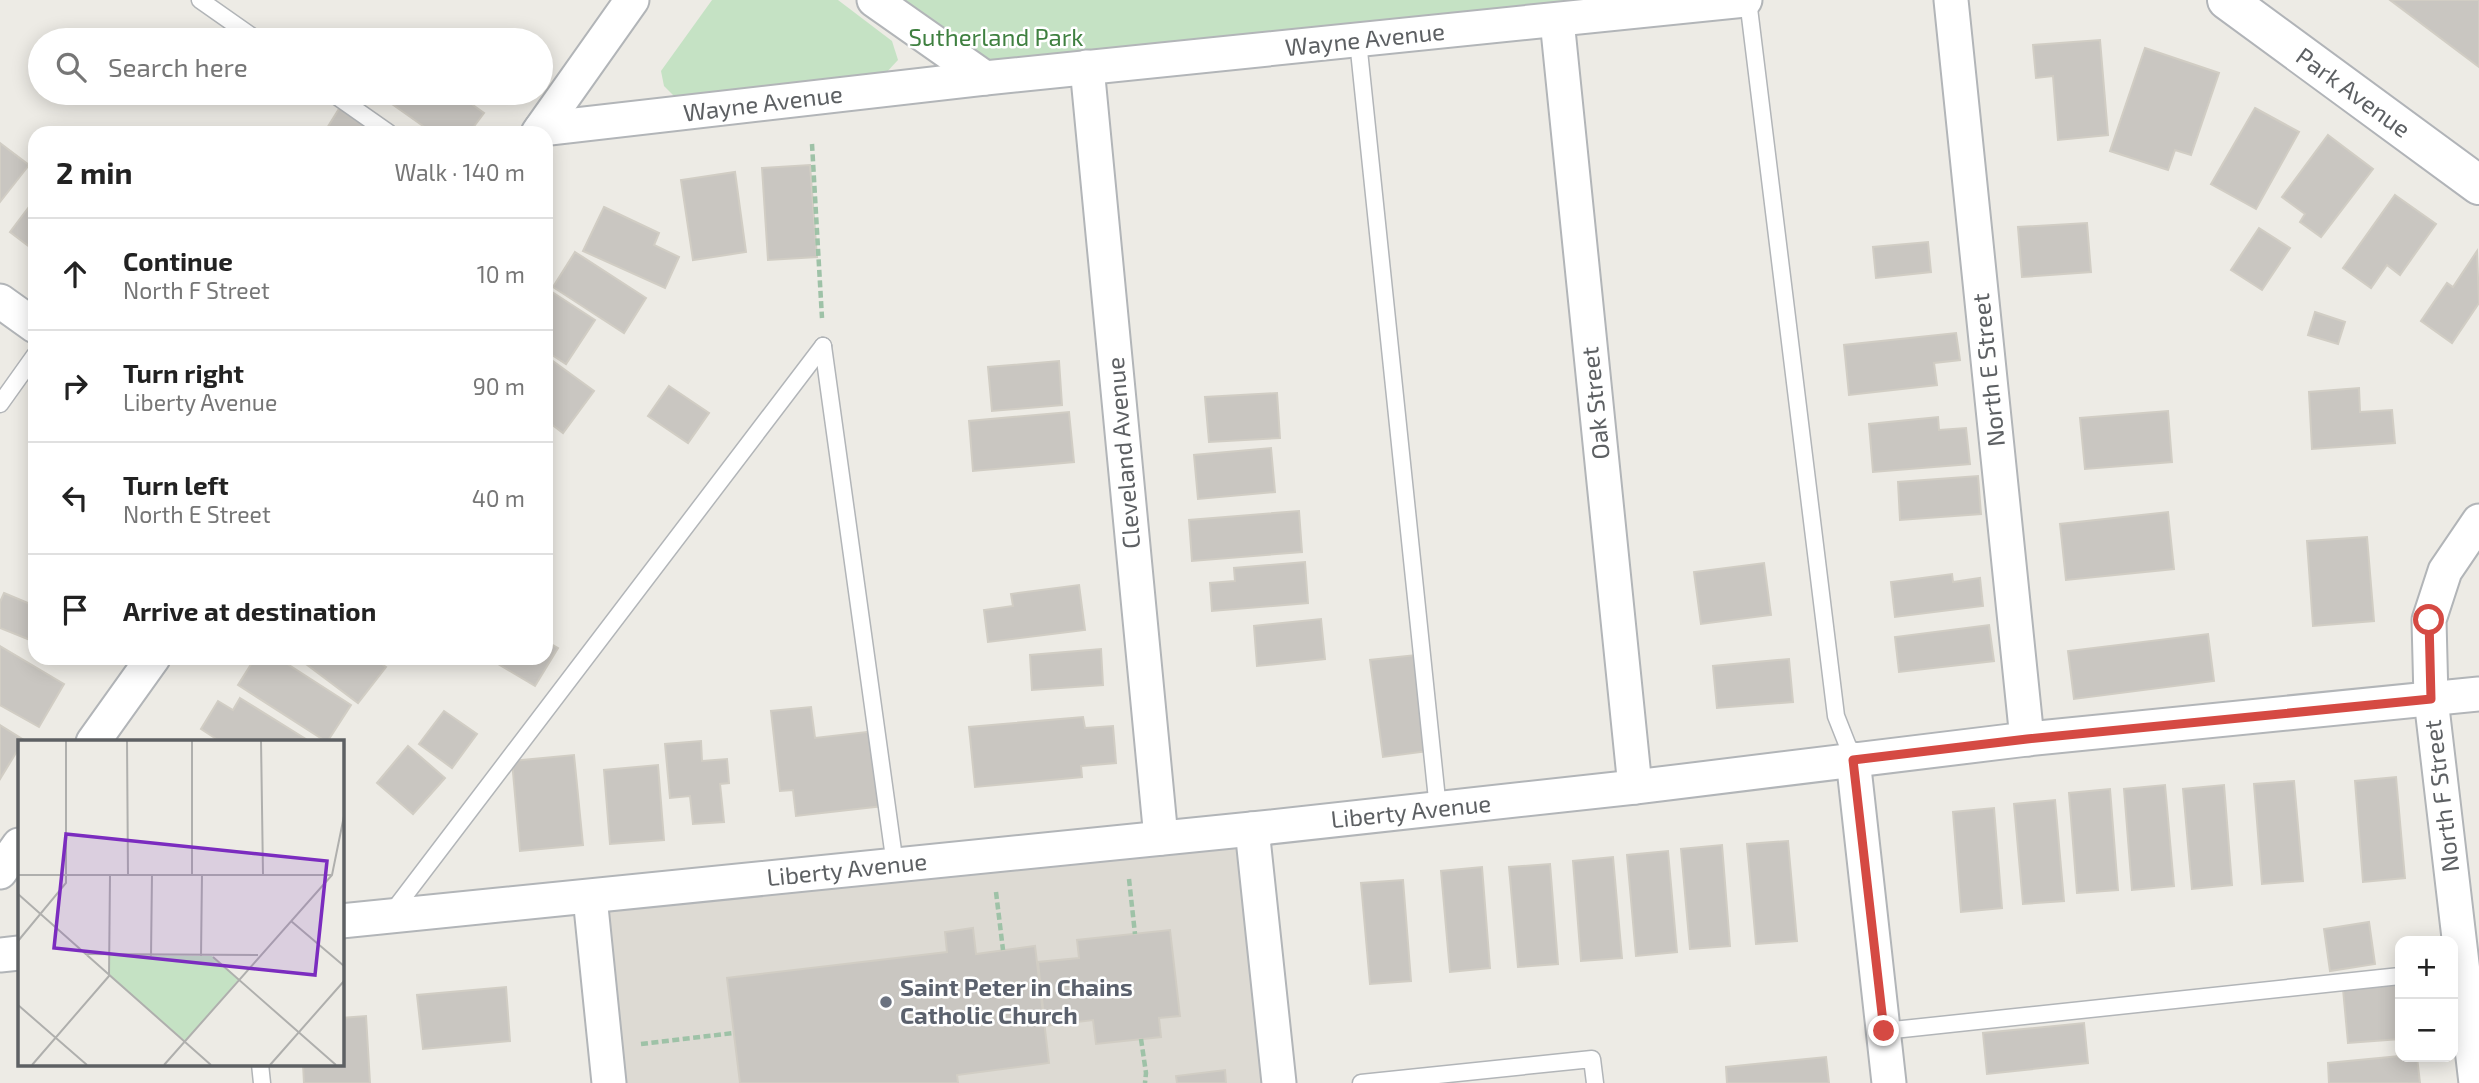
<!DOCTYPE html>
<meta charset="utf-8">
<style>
:root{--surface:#fff;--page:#f6f6f6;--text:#222;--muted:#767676;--line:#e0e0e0}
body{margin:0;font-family:"Exo 2",sans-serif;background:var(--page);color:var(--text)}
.controls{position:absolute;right:21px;bottom:21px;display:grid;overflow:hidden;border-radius:14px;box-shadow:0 4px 18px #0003}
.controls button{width:63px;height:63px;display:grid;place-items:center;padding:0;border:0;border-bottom:2px solid var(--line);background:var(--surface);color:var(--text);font:35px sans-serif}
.stop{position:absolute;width:21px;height:21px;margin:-16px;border:5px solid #d54a43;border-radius:50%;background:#fff}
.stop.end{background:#d54a43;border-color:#fff;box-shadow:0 2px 7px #0008}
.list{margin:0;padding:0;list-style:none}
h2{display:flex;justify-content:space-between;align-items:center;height:91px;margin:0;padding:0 28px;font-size:30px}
h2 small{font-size:23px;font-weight:400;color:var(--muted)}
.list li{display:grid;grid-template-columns:46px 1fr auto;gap:21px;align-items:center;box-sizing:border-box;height:112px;padding:0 28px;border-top:2px solid var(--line)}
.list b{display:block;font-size:26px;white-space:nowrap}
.list p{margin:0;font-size:23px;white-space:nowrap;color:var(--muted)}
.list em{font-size:23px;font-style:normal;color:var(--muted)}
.icon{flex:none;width:38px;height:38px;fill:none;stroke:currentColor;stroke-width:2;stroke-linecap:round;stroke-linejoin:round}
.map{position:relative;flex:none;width:2479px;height:1083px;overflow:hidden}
.search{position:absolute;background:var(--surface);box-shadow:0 4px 18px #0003;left:28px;top:28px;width:525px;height:77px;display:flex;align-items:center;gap:18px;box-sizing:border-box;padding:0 24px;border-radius:38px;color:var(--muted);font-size:26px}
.panel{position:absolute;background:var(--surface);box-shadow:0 4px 18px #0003;left:28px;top:126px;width:525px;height:539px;border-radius:21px}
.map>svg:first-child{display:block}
.education{fill:#dddad3}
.green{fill:#c5e2c4}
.building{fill:#c9c6c1;stroke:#d1cdc4;stroke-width:2}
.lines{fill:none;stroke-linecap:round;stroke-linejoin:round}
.lane-casing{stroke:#b2b5b8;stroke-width:19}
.street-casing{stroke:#b2b5b8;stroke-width:37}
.secondary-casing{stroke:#b1b4b8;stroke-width:42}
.path{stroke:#9ec2a7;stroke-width:4.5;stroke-dasharray:7 3.5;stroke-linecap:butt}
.lane{stroke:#fff;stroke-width:16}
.street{stroke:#fff;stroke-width:33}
.secondary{stroke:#fff;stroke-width:38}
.route{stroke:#d54a43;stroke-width:9}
.worship-dot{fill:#6b7280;stroke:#fff;stroke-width:2.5}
.labels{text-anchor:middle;stroke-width:5;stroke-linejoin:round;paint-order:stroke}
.park-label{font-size:24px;fill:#3f8040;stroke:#fff}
.street-label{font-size:24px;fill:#5d6063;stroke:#fff}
.worship-label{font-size:24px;font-weight:bold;fill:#5b616d;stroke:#fff;text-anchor:start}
.inset-road{fill:none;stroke:#afafad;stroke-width:2}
.view{fill:#7b2cbf;fill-opacity:0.15;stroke:#7b2cbf;stroke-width:3.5}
.inset-edge{fill:none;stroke:#5d6063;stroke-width:3.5}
</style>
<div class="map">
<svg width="2479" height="1083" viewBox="0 0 2479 1083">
<rect width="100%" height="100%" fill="#edebe5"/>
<path class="education" d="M1252 829 1279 1083H609L590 897Z"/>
<g class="green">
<path d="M712 0H838L892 41 898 60 884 75 675 97 664 86 661 71Z"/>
<path d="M874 0H1745L985 78Z"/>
</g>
<g class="building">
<path d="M2390 0H2479V67Z"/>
<path d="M2100 40 2108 135 2058 140 2053 76 2036 78 2033 45Z"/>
<path d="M2145 48 2219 73 2191 155 2175 150 2168 170 2110 151Z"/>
<path d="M400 93H456L484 113 469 133H433L392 104Z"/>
<path d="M342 104 388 133H324Z"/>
<path d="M2255 108 2299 132 2256 209 2211 184Z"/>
<path d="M2328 135 2373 169 2321 237 2300 222 2305 214 2282 197Z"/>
<path d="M0 143 29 165 0 202Z"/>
<path d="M810 165 817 257 768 260 762 168Z"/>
<path d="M735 172 746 252 693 260 681 180Z"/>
<path d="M2395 195 2436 224 2400 275 2387 265 2371 288 2343 268Z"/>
<path d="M35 199V251L10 232Z"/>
<path d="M604 207 659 233 654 245 679 257 665 288 583 251Z"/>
<path d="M2087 223 2091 272 2022 277 2018 227Z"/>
<path d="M2259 228 2290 248 2262 290 2231 270Z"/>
<path d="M1928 242 1931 272 1876 278 1873 247Z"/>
<path d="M2477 251 2479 303 2452 343 2421 321 2447 283 2453 287Z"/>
<path d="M575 252 646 298 624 333 553 287Z"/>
<path d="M546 288 595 320 566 364 546 351Z"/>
<path d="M2315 312 2345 322 2338 344 2308 335Z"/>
<path d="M1956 333 1960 360 1934 363 1937 385 1849 395 1844 345Z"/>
<path d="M546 356 594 391 563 433 546 420Z"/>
<path d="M1059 361 1062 405 992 411 988 367Z"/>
<path d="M669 386 709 413 688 443 648 416Z"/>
<path d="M2359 388 2360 412 2392 410 2395 443 2312 449 2309 392Z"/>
<path d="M1277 393 1280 438 1209 442 1205 397Z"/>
<path d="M2168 411 2172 462 2085 469 2080 418Z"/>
<path d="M1069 412 1074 462 973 471 969 421Z"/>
<path d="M1938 417 1939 430 1966 428 1970 464 1873 472 1869 424Z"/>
<path d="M1271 448 1275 492 1198 499 1194 455Z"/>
<path d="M1978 476 1981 514 1900 520 1898 482Z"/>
<path d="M1299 511 1302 552 1192 561 1189 520Z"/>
<path d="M2168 512 2174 569 2066 580 2060 524Z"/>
<path d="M2367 537 2374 621 2313 626 2307 541Z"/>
<path d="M1305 562 1308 603 1212 611 1210 583 1235 581 1234 568Z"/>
<path d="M1764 563 1771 615 1701 624 1694 572Z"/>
<path d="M1952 574 1953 582 1980 578 1983 606 1895 617 1891 582Z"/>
<path d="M1079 585 1085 630 988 642 984 610 1013 606 1011 594Z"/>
<path d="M4 593 35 606V642L0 628V602Z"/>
<path d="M1321 619 1325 659 1257 666 1254 626Z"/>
<path d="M1989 625 1994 661 1899 672 1895 637Z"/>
<path d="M2208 634 2214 681 2074 699 2068 651Z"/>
<path d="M546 641 558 648 535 686 498 664 502 658H546Z"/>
<path d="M0 646 64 684 39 727 0 705Z"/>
<path d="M1101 649 1103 685 1032 690 1030 655Z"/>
<path d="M1416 655 1429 751 1383 757 1370 660Z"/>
<path d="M255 658H278L351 705 327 742 238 685Z"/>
<path d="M298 658H373L386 667 358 703Z"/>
<path d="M1789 659 1793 702 1717 708 1713 666Z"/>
<path d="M240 698 309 741V742H221L201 729 218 701 233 710Z"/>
<path d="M811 707 815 738 875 731 883 806 796 816 793 790 780 791 771 711Z"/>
<path d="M444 711 477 734 452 768 419 744Z"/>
<path d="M1083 717 1085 728 1113 726 1116 763 1081 766 1082 777 975 787 969 727Z"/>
<path d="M0 725 24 740 19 742V748L0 779Z"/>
<path d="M701 741 702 761 727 759 729 783 720 784 724 822 693 824 690 796 670 798 665 744Z"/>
<path d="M408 746 445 778 413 814 377 783Z"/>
<path d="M574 755 583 845 520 851 512 761Z"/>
<path d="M658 765 664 840 610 844 604 770Z"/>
<path d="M2396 777 2405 878 2363 882 2355 781Z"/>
<path d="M2294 781 2303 881 2262 884 2254 784Z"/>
<path d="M2165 785 2174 886 2132 890 2124 789Z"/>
<path d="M2224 785 2232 885 2192 889 2183 789Z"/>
<path d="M2110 789 2118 890 2077 893 2069 793Z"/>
<path d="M2055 800 2064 901 2023 904 2014 804Z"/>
<path d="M1994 808 2002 908 1961 912 1953 812Z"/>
<path d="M1788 841 1797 941 1756 944 1747 844Z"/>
<path d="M1722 845 1730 946 1690 949 1681 849Z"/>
<path d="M1668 851 1677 952 1636 956 1627 855Z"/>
<path d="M1613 857 1622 958 1581 961 1573 861Z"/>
<path d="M1550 864 1558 964 1518 967 1509 867Z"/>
<path d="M1482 867 1490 968 1450 972 1441 871Z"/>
<path d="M1403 880 1411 981 1370 984 1361 883Z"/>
<path d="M2369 922 2375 964 2330 971 2324 929Z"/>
<path d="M973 928 976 954 1035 946 1049 1063 957 1075 958 1083H740L727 978 947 952 945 932Z"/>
<path d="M1170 930 1180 1016 1159 1018 1161 1037 1096 1044 1093 1020 1045 1026 1038 962 1079 958 1077 940Z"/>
<path d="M2400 985V1039L2348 1043 2343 989Z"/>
<path d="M506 987 510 1041 423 1049 417 995Z"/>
<path d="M366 1016 370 1083H304L303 1064H341V1018Z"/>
<path d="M2084 1023 2088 1063 1987 1074 1983 1033Z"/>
<path d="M2400 1056 2417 1057 2420 1083H2329L2328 1063Z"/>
<path d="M1826 1057 1829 1083H1727L1726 1067Z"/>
<path d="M1225 1070 1226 1083H1177L1176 1076Z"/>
</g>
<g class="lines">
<g class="lane-casing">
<g id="lane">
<path d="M200 0 257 40"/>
<path d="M1748 0 1836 716 1853 759"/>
<path d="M1358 41 1438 809"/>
<path d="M332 93 389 133"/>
<path d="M823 346 895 865"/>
<path d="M0 404 35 355"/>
<path d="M390 915 823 346"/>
<path d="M1884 1031 2400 976"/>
<path d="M260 1064 262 1083"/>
<path d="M1361 1083 1592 1059 1595 1083"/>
</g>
</g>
<g class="street-casing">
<g id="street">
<path d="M874 0 985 78"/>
<path d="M1951 0 2027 739"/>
<path d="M1557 20 1635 787"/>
<path d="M1087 67 1161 838"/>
<path d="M541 129 985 78 1745 0"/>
<path d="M538 133 632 0"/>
<path d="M0 301 35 326"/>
<path d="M93 742 153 658"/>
<path d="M1853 759 1889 1083"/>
<path d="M1252 829 1279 1083"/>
<path d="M0 872 19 845"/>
<path d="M590 897 609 1083"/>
<path d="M341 921 1252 829 1635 787 2027 739 2479 694"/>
<path d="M0 955 19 953"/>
<path d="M2476 1083 2431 699 2429 620 2445 571 2479 521"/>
</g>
</g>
<g class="secondary-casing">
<path id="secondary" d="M2227 0 2479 185"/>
</g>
<g class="path">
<path d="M812 144 822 318"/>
<path d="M1129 879 1135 934"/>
<path d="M996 892 1003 950"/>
<path d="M1141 1039 1146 1073 1145 1083"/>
<path d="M641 1044 734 1033"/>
</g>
<use href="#lane" class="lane"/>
<use href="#street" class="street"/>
<use href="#secondary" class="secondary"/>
</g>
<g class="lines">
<path class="route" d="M1884 1031 1853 760 2027 739 2431 699 2429 620"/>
</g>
<circle class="worship-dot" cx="886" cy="1002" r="7"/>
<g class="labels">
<g class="park-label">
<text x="996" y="46">Sutherland Park</text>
</g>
<g class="street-label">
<text transform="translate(1365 40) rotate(-6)" y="8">Wayne Avenue</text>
<text transform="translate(2353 93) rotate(36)" y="8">Park Avenue</text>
<text transform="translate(763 104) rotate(-7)" y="8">Wayne Avenue</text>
<text transform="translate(1989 370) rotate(-96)" y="8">North E Street</text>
<text transform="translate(1596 403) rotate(-96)" y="8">Oak Street</text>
<text transform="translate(1124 453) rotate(-95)" y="8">Cleveland Avenue</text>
<text transform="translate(2442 796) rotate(-97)" y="8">North F Street</text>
<text transform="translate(1411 812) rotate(-6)" y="8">Liberty Avenue</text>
<text transform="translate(847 870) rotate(-6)" y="8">Liberty Avenue</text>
</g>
<g class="worship-label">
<text x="900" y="996">Saint Peter in Chains<tspan x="900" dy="28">Catholic Church</tspan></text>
</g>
</g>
<g transform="translate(18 740)">
<rect width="326" height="326" fill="#edebe5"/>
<path d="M92 215 194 216 221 239 167 301 91 236Z" fill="#c5e2c4"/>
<path class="inset-road" d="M109 0 110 135M174 0V134M243 0 245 134M0 135H313M0 154 193 325M273 181 326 226M0 201 48 143V0M67 214 240 215M133 216 134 134M183 216 184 134M195 217 318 325M0 265 69 325M14 325 91 236 92 135M146 325 314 135 326 76M252 325 326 241"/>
<path class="view" d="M48 94 309 121 297 235 36 208Z"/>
<rect width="326" height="326" class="inset-edge"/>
</g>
</svg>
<div class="controls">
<button>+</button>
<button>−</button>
</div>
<div class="stop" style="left:2429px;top:620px"></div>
<div class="stop end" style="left:1884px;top:1031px"></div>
<div class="search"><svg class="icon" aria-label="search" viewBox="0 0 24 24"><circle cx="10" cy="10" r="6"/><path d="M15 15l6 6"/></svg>Search here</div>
<section class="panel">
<h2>2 min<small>Walk · 140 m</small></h2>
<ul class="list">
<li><svg class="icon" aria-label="ahead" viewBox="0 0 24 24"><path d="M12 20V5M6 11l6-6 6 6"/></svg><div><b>Continue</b><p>North F Street</p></div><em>10 m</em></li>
<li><svg class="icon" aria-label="right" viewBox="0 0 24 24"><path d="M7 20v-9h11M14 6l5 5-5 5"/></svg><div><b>Turn right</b><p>Liberty Avenue</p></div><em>90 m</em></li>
<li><svg class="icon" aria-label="left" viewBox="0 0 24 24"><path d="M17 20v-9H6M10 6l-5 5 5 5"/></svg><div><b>Turn left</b><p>North E Street</p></div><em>40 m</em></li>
<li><svg class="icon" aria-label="arrive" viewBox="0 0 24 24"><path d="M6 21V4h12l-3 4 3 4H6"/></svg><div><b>Arrive at destination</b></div></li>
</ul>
</section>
</div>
